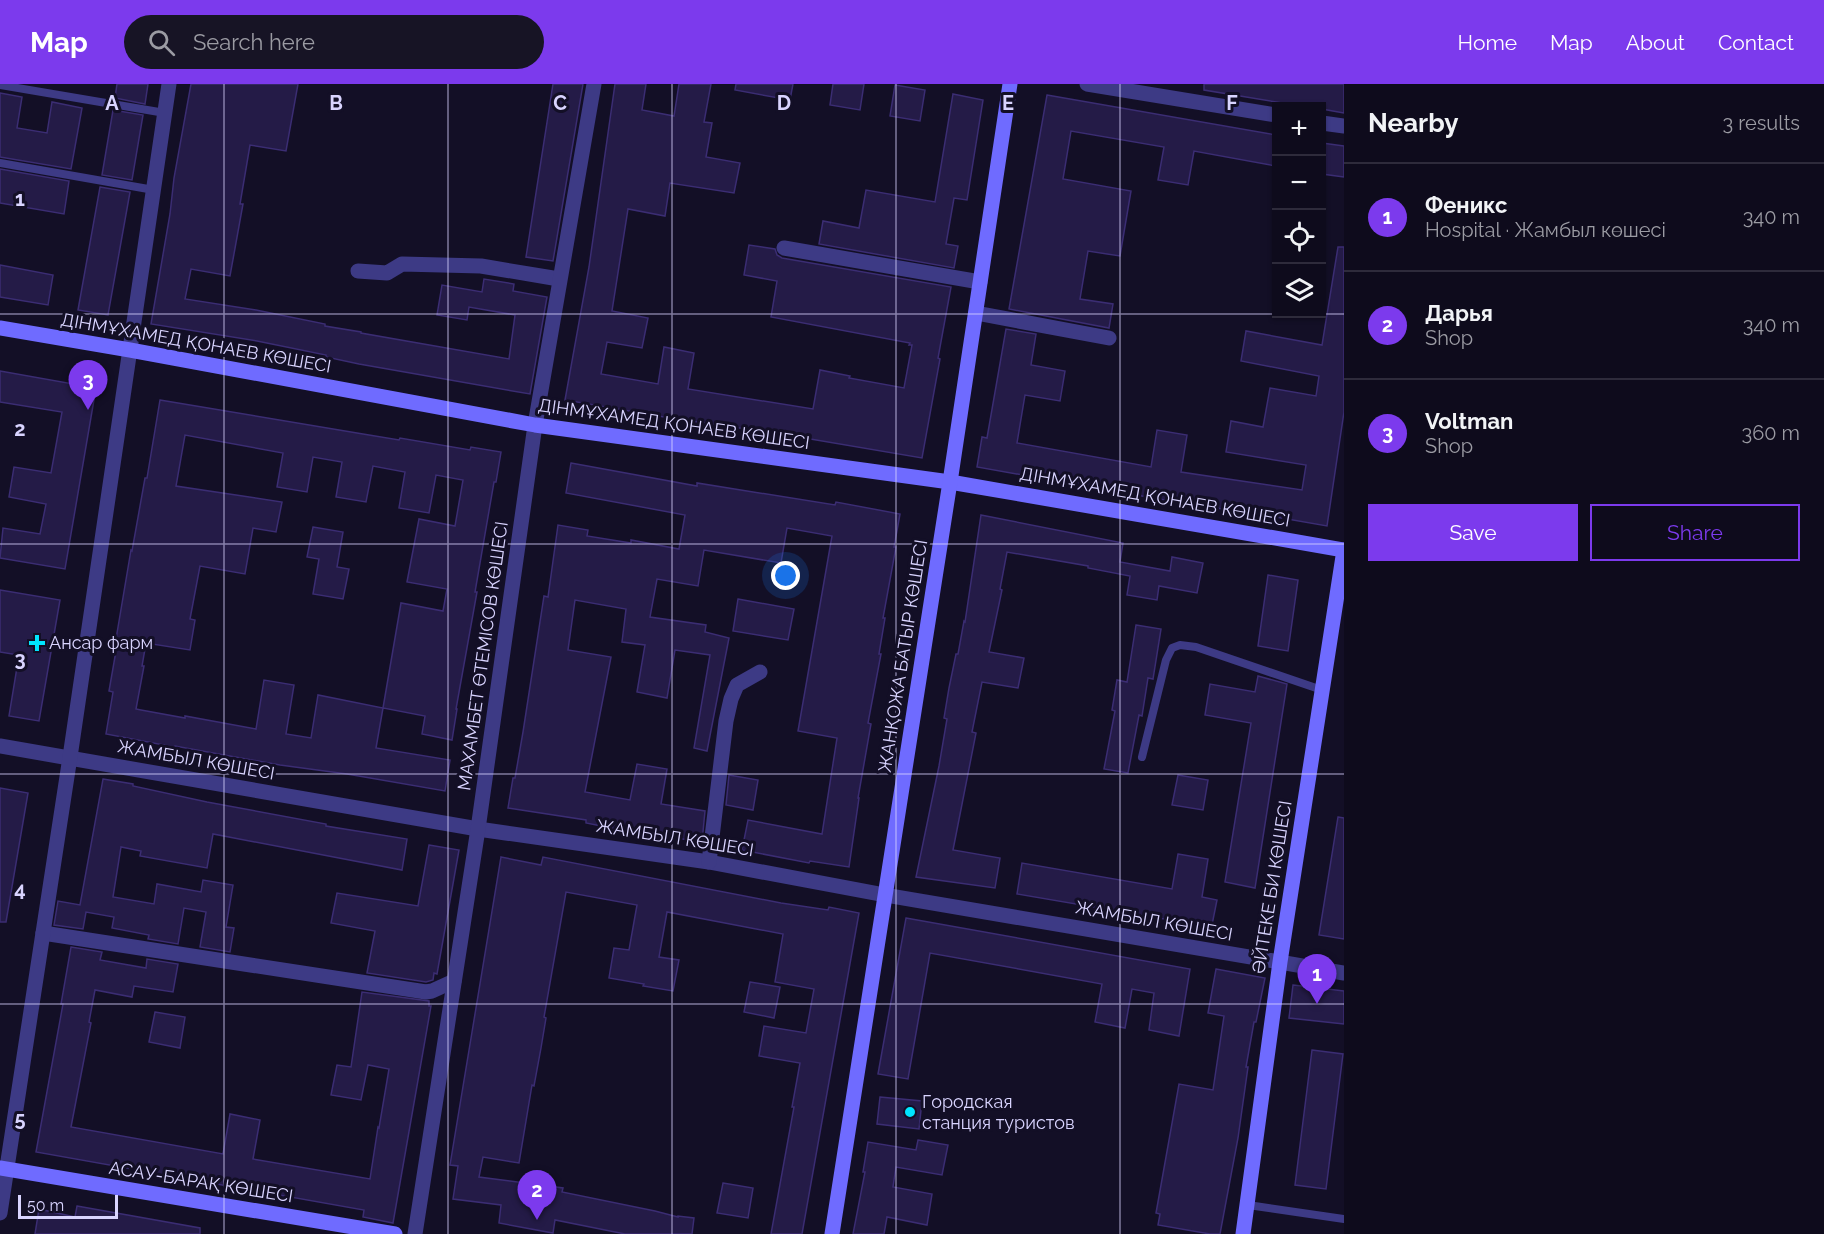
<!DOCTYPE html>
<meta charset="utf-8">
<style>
:root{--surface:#0e0b1c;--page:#171425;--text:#f1f3f6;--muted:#9b9ba3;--line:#2e2b3b;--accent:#7c3aed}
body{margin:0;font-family:Raleway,sans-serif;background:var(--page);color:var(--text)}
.controls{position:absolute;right:18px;top:18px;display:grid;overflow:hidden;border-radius:0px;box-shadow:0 2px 4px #0004}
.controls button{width:54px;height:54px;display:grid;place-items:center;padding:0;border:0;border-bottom:2px solid var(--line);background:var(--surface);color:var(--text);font:30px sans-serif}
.scale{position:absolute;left:18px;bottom:15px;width:100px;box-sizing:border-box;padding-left:6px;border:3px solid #d9d4ff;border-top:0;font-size:16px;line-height:21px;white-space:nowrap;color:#d9d4ff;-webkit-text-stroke:4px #130f26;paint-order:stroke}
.you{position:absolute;left:786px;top:492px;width:21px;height:21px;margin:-15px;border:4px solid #fff;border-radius:50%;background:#1a73e8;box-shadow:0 0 0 9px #1a73e833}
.badge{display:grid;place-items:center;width:39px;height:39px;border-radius:50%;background:var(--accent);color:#fff;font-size:20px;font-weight:700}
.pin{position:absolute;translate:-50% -50px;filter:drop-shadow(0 2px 3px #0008)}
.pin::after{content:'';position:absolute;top:32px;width:21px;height:18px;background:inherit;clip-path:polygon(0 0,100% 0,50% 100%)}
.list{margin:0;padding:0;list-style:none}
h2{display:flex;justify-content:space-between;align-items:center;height:78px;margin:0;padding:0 24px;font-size:26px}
h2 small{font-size:20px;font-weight:400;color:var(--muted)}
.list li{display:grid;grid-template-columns:39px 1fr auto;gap:18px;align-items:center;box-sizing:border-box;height:108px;padding:0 24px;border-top:2px solid var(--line)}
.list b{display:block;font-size:22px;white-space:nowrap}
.list p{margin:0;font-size:20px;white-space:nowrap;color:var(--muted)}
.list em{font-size:20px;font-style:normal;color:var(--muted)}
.actions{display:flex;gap:12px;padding:18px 24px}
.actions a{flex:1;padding:14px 0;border:2px solid var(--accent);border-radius:0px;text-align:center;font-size:21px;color:var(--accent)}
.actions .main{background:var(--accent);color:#fff}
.icon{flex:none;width:33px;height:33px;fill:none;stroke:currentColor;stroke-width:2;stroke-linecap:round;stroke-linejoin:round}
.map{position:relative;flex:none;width:1344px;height:1150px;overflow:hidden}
header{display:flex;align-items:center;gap:36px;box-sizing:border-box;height:84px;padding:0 30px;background:var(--accent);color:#fff}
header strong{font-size:28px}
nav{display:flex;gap:33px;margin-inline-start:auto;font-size:21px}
.search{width:420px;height:54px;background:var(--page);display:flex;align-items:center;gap:15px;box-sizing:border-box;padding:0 21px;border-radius:33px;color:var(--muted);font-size:22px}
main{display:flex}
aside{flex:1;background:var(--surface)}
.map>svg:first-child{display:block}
.building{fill:#241b47;stroke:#3b2d73;stroke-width:1.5}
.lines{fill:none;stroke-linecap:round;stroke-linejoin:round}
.lane{stroke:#3d3a85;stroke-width:8}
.street{stroke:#3d3a85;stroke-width:15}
.secondary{stroke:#6f6bff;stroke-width:15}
.grid{fill:none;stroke:#d9d4ff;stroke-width:1.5;stroke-opacity:0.55}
.poi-dot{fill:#00e5ff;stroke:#130f26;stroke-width:2}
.labels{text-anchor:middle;stroke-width:6;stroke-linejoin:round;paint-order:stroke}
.street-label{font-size:18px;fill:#d9d4ff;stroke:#130f26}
.poi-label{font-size:18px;fill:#d9d4ff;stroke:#130f26;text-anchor:start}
.grid-label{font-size:20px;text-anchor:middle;font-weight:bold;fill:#d9d4ff;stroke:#130f26;stroke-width:6;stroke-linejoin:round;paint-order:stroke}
</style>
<header>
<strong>Map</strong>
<div class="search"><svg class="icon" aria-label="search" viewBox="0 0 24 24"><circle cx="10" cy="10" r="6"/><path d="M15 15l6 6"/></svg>Search here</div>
<nav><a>Home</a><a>Map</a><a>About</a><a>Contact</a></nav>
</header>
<main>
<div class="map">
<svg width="1344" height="1150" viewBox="0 0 1344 1150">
<rect width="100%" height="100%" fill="#130f26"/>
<g class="building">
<path d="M117 0H148L145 20 115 14Z"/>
<path d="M191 0H298L286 67 250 61 240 120H243L230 192 191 185 185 215 256 226 325 240V242L361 248V249L509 275 515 231 469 223 467 236 437 231 442 201 482 208 484 195 514 200 513 207 547 213 530 310 359 280 326 273V271L257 257 151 240 170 130 174 94Z"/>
<path d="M553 0H583L553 177 526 173Z"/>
<path d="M615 0H646L642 26 674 32 679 0H711L704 38 712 39 706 73 740 79 734 109 670 99 665 132 628 125 612 227 648 234 642 264 607 258 601 290 658 300 664 263 694 269 688 305 813 325 820 286 850 292 849 294 904 304 912 261H909L910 259 771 233 777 197 744 191 749 161 775 165 777 171 782 174 951 203 938 274 940 275 922 374 775 349 670 334 565 316 589 183Z"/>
<path d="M736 0H793L790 16 735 6Z"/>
<path d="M833 0H864L860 26 830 21Z"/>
<path d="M1204 0H1344V29L1322 25V22H1301L1204 6Z"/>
<path d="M895 1 925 6 920 37 890 32Z"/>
<path d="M0 9 22 13 17 44 47 49 52 18 82 24 71 85 0 73Z"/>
<path d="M953 10 983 16 967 116 954 114 946 160 958 162 954 184 819 160 823 137 859 144 866 106 935 118Z"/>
<path d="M1047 11 1276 51V82L1194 67 1188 101 1158 96 1164 63 1071 47 1063 95 1131 107 1120 172 1088 167 1080 215 1113 220 1109 244 1009 225Z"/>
<path d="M113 26 143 31 132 96 102 91Z"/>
<path d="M1322 59 1344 62V93L1322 90Z"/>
<path d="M0 85 69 97 64 130 0 119Z"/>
<path d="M100 103 130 108 108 231 78 226Z"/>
<path d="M1338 163H1344V328L1327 442 1253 429 1252 430 1216 424V425L977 383 982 353 987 354 1006 245 1036 250 1031 281 1065 287 1060 317 1025 311 1017 359 1151 383 1157 346 1187 351 1181 388 1302 406 1306 381 1226 368 1231 337 1263 343 1270 304 1316 312 1319 292 1241 277 1246 247 1322 261Z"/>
<path d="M0 181 53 191 48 221 0 213Z"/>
<path d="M0 287 96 304 65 485 0 474 3 444 40 450 46 420 9 413 14 383 51 389 62 328 0 318Z"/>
<path d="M160 316 363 350 399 356 400 354 470 366 471 363 501 368 496 398H494L475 508H477L456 625H457L452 656 422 650 425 632 383 624 401 519 443 527 447 505 407 498 419 435 455 442 463 396 436 391 429 429 399 424 405 388 373 382 366 418 336 413 342 378 313 373 307 408 277 403 283 369 185 351 176 402 282 418 276 448 253 444 245 490 200 482 190 535 195 536 190 566 146 559 142 582H144L136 625 141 626 185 634V632L256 645 264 596 294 601 286 650 311 654 318 611 383 624 376 664 450 676 445 707 347 690 280 681 175 662 174 663 106 650 113 608 109 607 116 567H114L131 466 132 467 145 394H147Z"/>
<path d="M571 379 697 402V399L835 421 836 418 900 430 894 463H896L883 534H885L879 570H881L868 639 871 640 858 714H859L849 783 810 777 809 779 742 766 748 736 822 750 837 654 798 647 832 452 787 444 781 479 704 466 698 502 657 495 650 533 706 541 705 548 729 554 707 667 694 664 710 571 675 566 667 614 637 608 645 561 622 558 626 525 575 516 568 566 611 573 585 708 630 716 637 680 667 685 661 720 705 727 702 758 616 745 586 739V736L508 724 513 694H515L523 648 544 512 548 513 558 441 588 446 587 452 631 459V456L679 465 685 431 566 409Z"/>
<path d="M981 431 1123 459 1120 478 1170 487 1172 473 1203 479 1197 509 1159 502 1157 516 1127 511 1130 492 1088 484V482L1007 468 1000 505 1002 506 989 568 1024 574 1018 604 982 598 972 648 976 649 953 766 1000 774 995 804 916 793 939 682 947 635 944 634 949 604 956 570H958L964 537 965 538Z"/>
<path d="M313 443 343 448 337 483 349 485 343 515 313 510 319 475 307 473Z"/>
<path d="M1268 491 1298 496 1288 567 1258 562Z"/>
<path d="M0 506 60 516 39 637 9 632 19 571 0 568Z"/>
<path d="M738 515 794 525 788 556 733 547Z"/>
<path d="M1136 541 1161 545 1153 595 1148 594 1142 632 1139 631 1128 689 1104 685 1115 627 1112 626 1117 596 1127 598Z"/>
<path d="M1258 592 1287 600 1255 804 1225 798 1251 639 1205 631 1210 600 1255 608Z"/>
<path d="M729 691 758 696 753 726 726 721Z"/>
<path d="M1178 691 1208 696 1203 726 1172 721Z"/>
<path d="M103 695 133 700V702L207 718 326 740V742L407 755 402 786 213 750 207 784 140 772 141 767 121 763 113 813 154 820 157 800 201 808 203 796 233 801 226 843 234 844 230 868 200 863 206 828 184 824 178 860 148 855 149 851 112 844 114 833 86 828 83 845 54 841 58 817 80 821Z"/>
<path d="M0 704 28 709 6 838H0Z"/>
<path d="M1338 733 1344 734V855L1319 851Z"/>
<path d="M429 761 459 766 437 890 434 889 433 896 426 898 367 889 375 847 331 839 337 809 418 822Z"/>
<path d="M1178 770 1208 775 1202 813 1217 816 1211 846 1181 841 1182 838 1017 810 1022 779 1172 805Z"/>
<path d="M501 773 541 781 543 773 781 819 828 826 829 823 859 829 802 1150H771L794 1023H792L800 979 759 972 764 942 806 949 814 905 775 898 783 850 667 828 659 873 679 876 673 907 643 902 644 900 609 894 614 864 629 866 637 821 566 808 544 933 546 934 541 964 534 1002 532 1001 519 1079 483 1073 479 1093 563 1104 562 1108 655 1127 678 1133V1132L694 1134 692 1150H625L555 1136 553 1149 499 1139 501 1121 453 1115 458 1082 450 1081Z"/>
<path d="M906 834 1190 885 1179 952 1149 946 1154 909 1132 905 1125 944 1095 938 1102 900 930 869 908 995 878 990Z"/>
<path d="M71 863 102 868 100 876 146 884 147 875 178 880 173 908 134 902 132 913 95 906 89 938 91 939 71 1043 223 1070 230 1030 260 1036 253 1075 370 1095 378 1043 379 1044 389 985 368 981 361 1016 331 1011 337 981 351 983 362 908 429 917V922H431L393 1139 363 1133 364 1126 36 1068 63 920H61Z"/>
<path d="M1216 885 1265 894 1256 938H1254L1246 983H1248L1238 1054 1220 1150H1210L1158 1141 1160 1130 1156 1129 1179 1000 1213 1006 1224 932 1208 929Z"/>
<path d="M750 898 780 903 774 934 744 928Z"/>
<path d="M1293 901 1344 907V940L1289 934Z"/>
<path d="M155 928 185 933 180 964 149 958Z"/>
<path d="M1312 966 1343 970 1326 1105 1295 1101Z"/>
<path d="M880 1013 922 1017 919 1045 877 1040Z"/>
<path d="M918 1056 948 1061 942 1091 896 1083 893 1103 932 1110 927 1141 887 1133 884 1150H853L865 1088H863L868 1058 916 1066Z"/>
<path d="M723 1099 753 1104 748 1134 717 1129Z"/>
<path d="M77 1122 200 1144V1150H35L39 1125 75 1133Z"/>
</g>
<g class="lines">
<g class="lane">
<path d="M0 1 165 29"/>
<path d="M0 79 154 106"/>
<path d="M1142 673 1166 576 1172 564 1180 561 1196 563 1322 606"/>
<path d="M1248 1121 1344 1135"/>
</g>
<g class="street">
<path d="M1087 0 1276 31"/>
<path d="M1322 39 1344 42"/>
<path d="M784 164 980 198"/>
<path d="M358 187 387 189 402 180 481 182 559 195"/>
<path d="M976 229 1109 254"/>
<path d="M0 662 478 745 709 778 885 811 1344 889"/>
<path d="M709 778 726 637 731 615 737 601 760 588"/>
<path d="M43 849 426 908 432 907 454 897"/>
<path d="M0 1129 70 673 169 0"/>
<path d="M415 1150 478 745 535 341 594 0"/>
</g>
<g class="secondary">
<path d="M0 244 130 266 535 341 950 398 1344 466"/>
<path d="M0 1084 395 1150"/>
<path d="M832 1150 950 398 1010 0"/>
<path d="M1243 1150 1280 878 1344 466"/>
</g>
</g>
<path class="grid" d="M224 0V1150M448 0V1150M672 0V1150M896 0V1150M1120 0V1150M0 230H1344M0 460H1344M0 690H1344M0 920H1344"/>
<g class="poi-dot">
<path d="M34 550h6v6h6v6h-6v6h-6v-6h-6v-6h6z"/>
<circle cx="910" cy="1028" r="6"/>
</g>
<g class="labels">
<g class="street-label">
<text transform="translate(196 259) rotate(10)" y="6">ДІНМҰХАМЕД ҚОНАЕВ КӨШЕСІ</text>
<text transform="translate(674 340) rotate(8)" y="6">ДІНМҰХАМЕД ҚОНАЕВ КӨШЕСІ</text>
<text transform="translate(1155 413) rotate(10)" y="6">ДІНМҰХАМЕД ҚОНАЕВ КӨШЕСІ</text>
<text transform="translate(483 572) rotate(-82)" y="6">МАХАМБЕТ ӨТЕМІСОВ КӨШЕСІ</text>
<text transform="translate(903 572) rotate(-81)" y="6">ЖАНҚОЖА БАТЫР КӨШЕСІ</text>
<text transform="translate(196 676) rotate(10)" y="6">ЖАМБЫЛ КӨШЕСІ</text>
<text transform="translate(675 754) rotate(9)" y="6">ЖАМБЫЛ КӨШЕСІ</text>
<text transform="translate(1272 803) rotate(-81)" y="6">ӘЙТЕКЕ БИ КӨШЕСІ</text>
<text transform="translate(1154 837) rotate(10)" y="6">ЖАМБЫЛ КӨШЕСІ</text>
<text transform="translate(201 1098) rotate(9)" y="6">АСАУ-БАРАҚ КӨШЕСІ</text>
</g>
<g class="poi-label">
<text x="49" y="565">Ансар фарм</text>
<text x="922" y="1024">Городская<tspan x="922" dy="21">станция туристов</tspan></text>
</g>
</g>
<g class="grid-label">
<text x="112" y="26">A</text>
<text x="336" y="26">B</text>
<text x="560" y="26">C</text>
<text x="784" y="26">D</text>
<text x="1008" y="26">E</text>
<text x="1232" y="26">F</text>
<text x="20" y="122">1</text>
<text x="20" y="352">2</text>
<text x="20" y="582">3</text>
<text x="20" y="812">4</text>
<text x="20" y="1042">5</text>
</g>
</svg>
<div class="controls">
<button>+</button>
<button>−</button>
<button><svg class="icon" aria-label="locate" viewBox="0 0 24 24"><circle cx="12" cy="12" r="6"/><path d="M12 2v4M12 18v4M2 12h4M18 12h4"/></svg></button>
<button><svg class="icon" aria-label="layers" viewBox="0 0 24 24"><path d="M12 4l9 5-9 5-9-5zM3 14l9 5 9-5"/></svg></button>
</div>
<div class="scale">50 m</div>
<div class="you"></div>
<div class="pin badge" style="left:1317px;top:920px">1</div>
<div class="pin badge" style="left:537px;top:1136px">2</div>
<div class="pin badge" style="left:88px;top:326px">3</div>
</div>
<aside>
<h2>Nearby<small>3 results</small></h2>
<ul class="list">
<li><span class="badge">1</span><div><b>Феникс</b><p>Hospital · Жамбыл көшесі</p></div><em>340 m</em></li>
<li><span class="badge">2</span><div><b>Дарья</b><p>Shop</p></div><em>340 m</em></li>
<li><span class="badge">3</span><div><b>Voltman</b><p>Shop</p></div><em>360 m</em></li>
</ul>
<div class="actions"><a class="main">Save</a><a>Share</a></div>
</aside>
</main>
